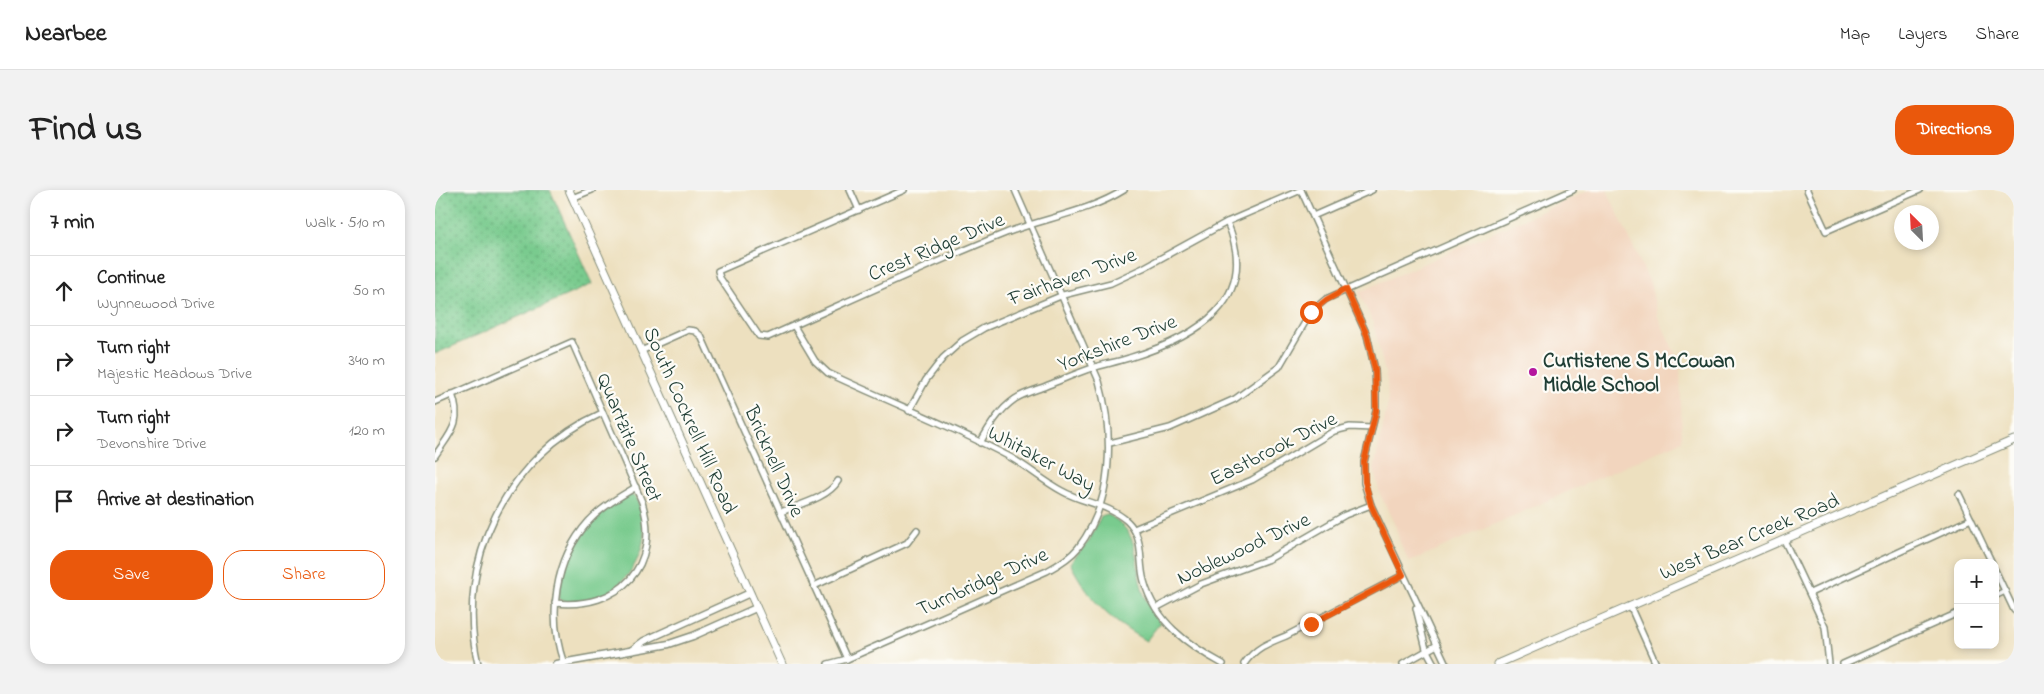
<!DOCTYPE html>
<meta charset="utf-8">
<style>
:root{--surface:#fff;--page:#f2f2f2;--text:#222;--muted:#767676;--line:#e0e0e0;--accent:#ea580c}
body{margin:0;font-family:"Indie Flower",sans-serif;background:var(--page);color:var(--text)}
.controls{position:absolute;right:15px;bottom:15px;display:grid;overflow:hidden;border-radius:10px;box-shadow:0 2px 8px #0003}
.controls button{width:45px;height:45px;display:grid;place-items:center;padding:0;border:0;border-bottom:1px solid var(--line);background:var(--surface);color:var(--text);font:25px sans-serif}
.compass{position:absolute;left:1459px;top:15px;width:45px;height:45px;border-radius:50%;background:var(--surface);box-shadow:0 2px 8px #0003;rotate:336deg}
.stop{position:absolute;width:15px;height:15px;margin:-11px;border:4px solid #ea580c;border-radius:50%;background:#fff}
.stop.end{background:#ea580c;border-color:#fff;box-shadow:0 1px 5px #0008}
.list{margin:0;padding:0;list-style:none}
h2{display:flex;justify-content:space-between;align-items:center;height:65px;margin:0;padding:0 20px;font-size:21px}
h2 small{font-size:16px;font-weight:400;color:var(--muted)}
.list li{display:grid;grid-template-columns:32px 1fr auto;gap:15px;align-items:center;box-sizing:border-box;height:70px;padding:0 20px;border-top:1px solid var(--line)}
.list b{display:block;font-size:19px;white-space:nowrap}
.list p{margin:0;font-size:16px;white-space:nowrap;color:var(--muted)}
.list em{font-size:16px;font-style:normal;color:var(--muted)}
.actions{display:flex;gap:10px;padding:15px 20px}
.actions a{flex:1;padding:11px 0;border:1px solid var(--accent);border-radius:20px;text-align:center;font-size:18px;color:var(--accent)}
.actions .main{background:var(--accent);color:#fff}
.icon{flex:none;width:28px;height:28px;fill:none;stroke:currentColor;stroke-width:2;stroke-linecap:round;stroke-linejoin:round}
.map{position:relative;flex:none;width:1579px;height:474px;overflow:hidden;border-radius:20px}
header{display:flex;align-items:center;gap:30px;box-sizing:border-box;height:70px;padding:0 25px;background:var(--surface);border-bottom:1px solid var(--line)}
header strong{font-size:24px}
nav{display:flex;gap:28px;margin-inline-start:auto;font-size:18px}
.intro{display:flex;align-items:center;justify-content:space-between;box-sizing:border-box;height:120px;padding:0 30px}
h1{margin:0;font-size:35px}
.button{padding:12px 22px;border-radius:20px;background:var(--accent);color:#fff;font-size:18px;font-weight:700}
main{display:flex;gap:30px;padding:0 30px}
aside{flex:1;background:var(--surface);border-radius:20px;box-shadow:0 2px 8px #0003}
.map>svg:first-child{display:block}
.built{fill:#f2d5be}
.grass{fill:url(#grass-dots);stroke:#4c8461}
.park{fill:#79cb8e;stroke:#4c8461}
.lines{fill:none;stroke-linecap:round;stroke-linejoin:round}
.minor-casing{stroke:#868e7a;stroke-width:8}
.tertiary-casing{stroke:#868e7a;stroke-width:9}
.secondary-casing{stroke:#868e7a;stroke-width:9}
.minor{stroke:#fff;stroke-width:5}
.tertiary{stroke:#fff;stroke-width:6}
.secondary{stroke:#fff;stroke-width:7}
.route{stroke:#ea580c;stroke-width:6}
.poi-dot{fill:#b5179e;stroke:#fdfcf7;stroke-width:2}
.labels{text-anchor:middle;stroke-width:4.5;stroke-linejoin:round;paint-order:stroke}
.street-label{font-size:21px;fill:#1f3d34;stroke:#fdfcf7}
.poi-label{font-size:21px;font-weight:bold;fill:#1f3d34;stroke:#fdfcf7;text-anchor:start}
</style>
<header>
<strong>Nearbee</strong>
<nav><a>Map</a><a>Layers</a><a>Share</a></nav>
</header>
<div class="intro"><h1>Find us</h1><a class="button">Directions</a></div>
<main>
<aside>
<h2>7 min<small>Walk · 510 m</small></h2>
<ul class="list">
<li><svg class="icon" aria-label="ahead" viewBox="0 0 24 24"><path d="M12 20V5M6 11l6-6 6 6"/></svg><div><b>Continue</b><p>Wynnewood Drive</p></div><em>50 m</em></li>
<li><svg class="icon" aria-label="right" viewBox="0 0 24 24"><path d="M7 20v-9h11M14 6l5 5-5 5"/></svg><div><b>Turn right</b><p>Majestic Meadows Drive</p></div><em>340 m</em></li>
<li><svg class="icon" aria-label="right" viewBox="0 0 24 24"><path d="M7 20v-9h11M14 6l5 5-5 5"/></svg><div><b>Turn right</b><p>Devonshire Drive</p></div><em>120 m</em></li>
<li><svg class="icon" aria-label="arrive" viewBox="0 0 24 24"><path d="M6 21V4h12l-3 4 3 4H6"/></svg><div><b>Arrive at destination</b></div></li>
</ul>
<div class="actions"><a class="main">Save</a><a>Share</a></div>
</aside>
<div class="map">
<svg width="1579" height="474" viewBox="0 0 1579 474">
<defs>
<pattern id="grass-dots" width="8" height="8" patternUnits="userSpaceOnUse" patternTransform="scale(1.25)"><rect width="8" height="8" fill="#79cb8e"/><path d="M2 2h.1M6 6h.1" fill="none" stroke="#63a675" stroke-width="1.8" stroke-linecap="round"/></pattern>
</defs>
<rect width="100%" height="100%" fill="#fdfcf7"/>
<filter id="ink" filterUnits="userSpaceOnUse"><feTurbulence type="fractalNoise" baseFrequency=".02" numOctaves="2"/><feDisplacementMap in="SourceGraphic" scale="10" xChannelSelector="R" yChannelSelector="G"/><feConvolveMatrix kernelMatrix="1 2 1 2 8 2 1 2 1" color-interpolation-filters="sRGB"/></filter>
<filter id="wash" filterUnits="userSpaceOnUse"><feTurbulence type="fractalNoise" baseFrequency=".0096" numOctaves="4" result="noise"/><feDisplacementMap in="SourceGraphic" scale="20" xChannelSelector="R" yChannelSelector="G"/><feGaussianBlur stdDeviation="1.12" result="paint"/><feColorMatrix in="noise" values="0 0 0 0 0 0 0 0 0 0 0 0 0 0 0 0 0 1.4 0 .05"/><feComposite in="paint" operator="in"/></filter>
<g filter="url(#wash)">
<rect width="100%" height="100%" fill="#ede0bf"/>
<path class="built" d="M1155 0H1172L1215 93 1223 127 1245 174 1247 251 974 372 964 350 961 337 945 304 939 279 953 213 952 190 938 133 924 102Z"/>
<path class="grass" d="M0 0H115L157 94 0 164Z"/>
<g class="park">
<path d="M195 305 201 307C205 318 210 329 209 341 209 381 167 423 125 410 123 402 126 392 129 383 140 350 163 321 195 305Z"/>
<path d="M672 324C706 343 698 365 707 398 710 410 717 422 725 433L711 451C673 429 656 412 635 373L654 351 666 326Z"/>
</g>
</g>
<g filter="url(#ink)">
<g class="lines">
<g class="minor-casing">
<g id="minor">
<path d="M415 0 424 20"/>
<path d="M469 0 283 81 285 88 324 146 333 147C412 112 491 75 571 43 609 28 654 22 689 0"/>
<path d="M866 0 932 145 940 180 941 202V221L929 272V293L936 315 1011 474"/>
<path d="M1372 0 1391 41 1485 0"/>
<path d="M137 8 157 0"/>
<path d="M878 26 937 0"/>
<path d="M359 136 380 171 393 183C452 211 515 235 573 266 592 276 608 291 627 301 648 313 673 314 692 331 710 348 703 370 709 391 720 432 753 455 788 474"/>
<path d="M206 161 253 140 260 141 266 146 412 469"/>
<path d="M0 212 137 152 207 312C227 376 184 420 120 413"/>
<path d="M474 221 491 190 508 168 527 151 549 138 628 105 676 93 708 78 792 32 866 0"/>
<path d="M545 253C554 237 564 220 580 209 589 203 601 200 611 196 626 190 642 183 657 178 669 174 682 172 694 168 760 148 827 111 792 32"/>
<path d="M675 253 735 238 800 209 844 177 876 122 891 109 1138 0"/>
<path d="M0 266C15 243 28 233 17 204"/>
<path d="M1524 304 1557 373"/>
<path d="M346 322C363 315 393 308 403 291"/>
<path d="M699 339 817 290 899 241 915 237 937 238"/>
<path d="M1349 350 1390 437 1394 474"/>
<path d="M1560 380 1579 420"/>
<path d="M379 396 472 353 482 340"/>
<path d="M1375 403 1536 329"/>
<path d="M1560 406 1570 401"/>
<path d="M1195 416 1221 474"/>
<path d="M721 418 766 394 834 369 910 325 936 315"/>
<path d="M981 418 991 459 999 474"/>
<path d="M43 474C19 372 72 265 167 223"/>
<path d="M129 474C112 426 119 370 154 331 167 317 184 307 201 297"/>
<path d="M393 474 412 469 612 381C623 375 635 368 643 358 679 311 679 245 664 191L580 0"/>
<path d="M809 474C820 458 833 453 851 446L968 385"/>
<path d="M968 474 1002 455"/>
<path d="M1408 474 1523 423"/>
</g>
</g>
<g class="tertiary-casing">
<g id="tertiary">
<path d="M197 460 209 451 315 403"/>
<path d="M121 474 234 454 258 446 321 418"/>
</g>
</g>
<g class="secondary-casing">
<g id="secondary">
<path d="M134 0 347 474"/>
<path d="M1062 474 1579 250"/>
</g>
</g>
<use href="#minor" class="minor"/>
<use href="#tertiary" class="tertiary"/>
<use href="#secondary" class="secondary"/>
</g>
</g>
<g class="lines" filter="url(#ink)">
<path class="route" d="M876 434 968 385 936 315 930 292 929 272 941 221 940 180 932 145 911 99 891 110 876 122"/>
</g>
<circle class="poi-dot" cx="1098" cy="182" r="5"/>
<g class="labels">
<g class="street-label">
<text transform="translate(501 56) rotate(-23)" y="7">Crest Ridge Drive</text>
<text transform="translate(637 86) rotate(-20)" y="7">Fairhaven Drive</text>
<text transform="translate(682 152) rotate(-21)" y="7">Yorkshire Drive</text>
<text transform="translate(256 230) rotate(66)" y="7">South Cockrell Hill Road</text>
<text transform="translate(195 247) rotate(67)" y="7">Quartzite Street</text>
<text transform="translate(838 258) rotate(-27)" y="7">Eastbrook Drive</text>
<text transform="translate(607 268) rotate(28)" y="7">Whitaker Way</text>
<text transform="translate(340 271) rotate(66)" y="7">Bricknell Drive</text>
<text transform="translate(1314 346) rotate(-23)" y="7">West Bear Creek Road</text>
<text transform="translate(808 358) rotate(-25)" y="7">Noblewood Drive</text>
<text transform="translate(547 391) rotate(-24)" y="7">Turnbridge Drive</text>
</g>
<g class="poi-label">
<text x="1108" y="177">Curtistene S McCowan<tspan x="1108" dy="24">Middle School</tspan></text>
</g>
</g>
</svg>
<div class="controls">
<button>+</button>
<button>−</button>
</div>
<svg class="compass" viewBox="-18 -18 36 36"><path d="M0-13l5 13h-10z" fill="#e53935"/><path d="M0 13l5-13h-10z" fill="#767676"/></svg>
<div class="stop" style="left:876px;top:122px"></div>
<div class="stop end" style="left:876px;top:434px"></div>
</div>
</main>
